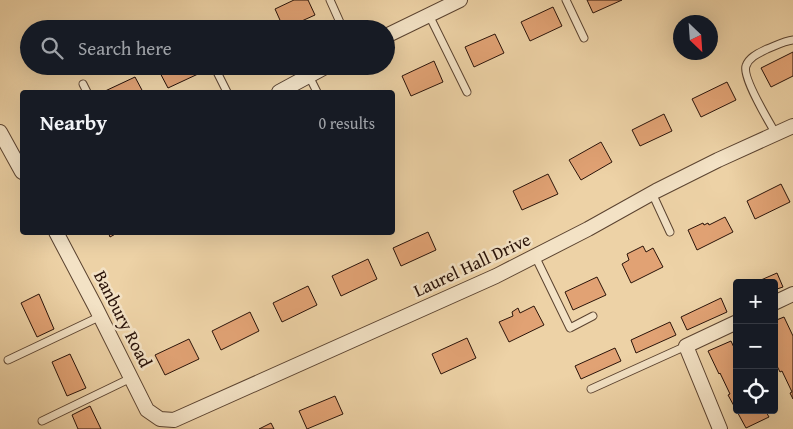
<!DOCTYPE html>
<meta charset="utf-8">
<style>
:root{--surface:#171b24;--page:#20242c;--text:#f1f3f6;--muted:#9ea1a6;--line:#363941}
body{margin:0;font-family:"Gentium Book Plus",serif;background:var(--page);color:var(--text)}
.controls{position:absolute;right:15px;bottom:15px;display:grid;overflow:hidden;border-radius:5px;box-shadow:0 5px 20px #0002}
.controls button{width:45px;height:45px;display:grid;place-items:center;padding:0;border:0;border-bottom:1px solid var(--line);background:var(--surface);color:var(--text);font:25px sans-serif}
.compass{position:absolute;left:673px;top:15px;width:45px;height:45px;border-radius:50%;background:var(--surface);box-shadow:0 5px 20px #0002;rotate:155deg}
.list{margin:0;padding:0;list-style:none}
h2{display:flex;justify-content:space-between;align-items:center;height:65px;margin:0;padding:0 20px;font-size:21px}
h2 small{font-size:16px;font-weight:400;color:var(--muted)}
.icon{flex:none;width:28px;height:28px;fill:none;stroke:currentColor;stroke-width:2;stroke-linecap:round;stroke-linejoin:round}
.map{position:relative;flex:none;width:793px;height:429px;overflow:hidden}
.search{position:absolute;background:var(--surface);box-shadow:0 5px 20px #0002;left:20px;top:20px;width:375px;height:55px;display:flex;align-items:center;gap:12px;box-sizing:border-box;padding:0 18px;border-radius:28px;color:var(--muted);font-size:19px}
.panel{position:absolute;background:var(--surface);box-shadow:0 5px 20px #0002;left:20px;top:90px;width:375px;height:145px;border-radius:5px}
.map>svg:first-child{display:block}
.building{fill:#e1a274;stroke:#2a1309}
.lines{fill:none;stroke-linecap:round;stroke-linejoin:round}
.service-casing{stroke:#5b4330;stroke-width:9}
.minor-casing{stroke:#5b4330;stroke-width:16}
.service{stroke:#f3e2c5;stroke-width:7}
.minor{stroke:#f3e2c5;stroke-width:14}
.labels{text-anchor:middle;stroke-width:5;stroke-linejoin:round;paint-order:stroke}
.street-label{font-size:18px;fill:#2a1309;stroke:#f3e2c5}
</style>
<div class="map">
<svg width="793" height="429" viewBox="0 0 793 429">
<rect width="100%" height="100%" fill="#edd2a6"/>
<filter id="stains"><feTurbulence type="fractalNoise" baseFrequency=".004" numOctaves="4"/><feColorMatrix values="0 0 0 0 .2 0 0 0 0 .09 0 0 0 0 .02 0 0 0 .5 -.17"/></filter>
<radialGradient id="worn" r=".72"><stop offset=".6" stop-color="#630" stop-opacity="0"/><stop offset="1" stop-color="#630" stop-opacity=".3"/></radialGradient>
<g class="building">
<path d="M294 0H308L315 15 284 29 275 9Z"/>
<path d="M587 0H622L593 13Z"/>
<path d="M553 7 562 26 530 41 521 22Z"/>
<path d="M251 22 254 29H238Z"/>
<path d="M495 34 504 53 474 67 465 47Z"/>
<path d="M793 52V76L771 87 761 68Z"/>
<path d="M434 61 443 82 411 96 402 76Z"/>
<path d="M164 66H194L198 74 168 88 158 69Z"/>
<path d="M135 77 143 92H103Z"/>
<path d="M727 82 736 100 701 117 692 99Z"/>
<path d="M664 114 672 131 640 146 632 130Z"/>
<path d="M601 142 612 162 581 180 569 160Z"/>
<path d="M548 174 558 194 522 210 513 191Z"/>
<path d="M781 184 790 202 755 219 747 201Z"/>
<path d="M725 217 733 232 697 250 688 230 703 223 704 225 708 223 709 225Z"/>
<path d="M108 232H119L110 237Z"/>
<path d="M428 232 436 250 401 266 393 248Z"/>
<path d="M643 246 646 252 653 248 663 267 631 283 622 264 629 260 627 254Z"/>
<path d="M368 259 377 279 341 296 332 276Z"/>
<path d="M777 273 783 287 774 290V283H754Z"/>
<path d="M597 277 606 295 573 310 565 292Z"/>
<path d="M308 286 317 305 282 322 273 303Z"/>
<path d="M39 294 54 329 37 337 21 303Z"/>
<path d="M721 298 727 312 687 330 681 317Z"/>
<path d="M534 306 544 325 509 342 499 322 513 316 512 312 518 308 520 313Z"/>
<path d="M250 312 259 331 221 350 212 331Z"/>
<path d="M784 317 793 336V399L790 393 792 392 782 371 780 372 774 360V321Z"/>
<path d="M670 322 676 335 636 353 631 340Z"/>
<path d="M467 338 476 358 441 374 432 354Z"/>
<path d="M189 339 199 359 165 375 155 355Z"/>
<path d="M731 341 737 354V410H765L769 417 746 428 728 395 730 394 720 373 719 374 708 351Z"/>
<path d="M615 348 621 361 581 379 575 366Z"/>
<path d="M70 354 86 388 67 396 52 362Z"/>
<path d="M335 396 343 414 307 429 299 411Z"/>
<path d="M90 406 101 429H78L72 415Z"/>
<path d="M271 423 274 429H259Z"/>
</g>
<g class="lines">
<g class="service-casing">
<g id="service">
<path d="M330 0 343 29"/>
<path d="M566 0 584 38"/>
<path d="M429 15 467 92"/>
<path d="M214 66 227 92"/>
<path d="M309 76 317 92"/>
<path d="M83 84 87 92"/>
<path d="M776 134C769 122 742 77 746 66 749 57 759 53 767 49 775 46 784 41 793 40"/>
<path d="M652 193 670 232"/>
<path d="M535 256 570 328 593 316"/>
<path d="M8 360 101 316"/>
<path d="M591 389 686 346"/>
<path d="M42 421 131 378"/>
</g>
</g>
<g class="minor-casing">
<g id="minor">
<path d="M386 36 460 0"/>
<path d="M279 92 327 66"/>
<path d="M0 132 22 172"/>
<path d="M56 232 95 306 147 410 160 419 174 420 496 276 588 229 656 191 718 160 793 126"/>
<path d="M774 303 793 294"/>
<path d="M720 429 686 346 737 322"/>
</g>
</g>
<use href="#service" class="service"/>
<use href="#minor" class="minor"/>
</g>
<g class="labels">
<g class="street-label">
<text transform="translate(472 265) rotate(-25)" y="6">Laurel Hall Drive</text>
<text transform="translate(123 319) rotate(63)" y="6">Banbury Road</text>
</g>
</g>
<rect width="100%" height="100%" filter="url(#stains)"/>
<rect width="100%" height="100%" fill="url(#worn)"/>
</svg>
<div class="controls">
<button>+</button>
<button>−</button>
<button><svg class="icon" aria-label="locate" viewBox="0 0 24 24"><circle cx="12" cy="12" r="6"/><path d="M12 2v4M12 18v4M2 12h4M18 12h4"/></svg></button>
</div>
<svg class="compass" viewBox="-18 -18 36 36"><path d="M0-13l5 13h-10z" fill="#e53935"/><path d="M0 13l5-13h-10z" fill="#9ea1a6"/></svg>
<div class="search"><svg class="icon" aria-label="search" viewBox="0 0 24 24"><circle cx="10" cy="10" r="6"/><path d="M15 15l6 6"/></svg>Search here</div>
<section class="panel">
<h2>Nearby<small>0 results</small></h2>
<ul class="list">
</ul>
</section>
</div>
